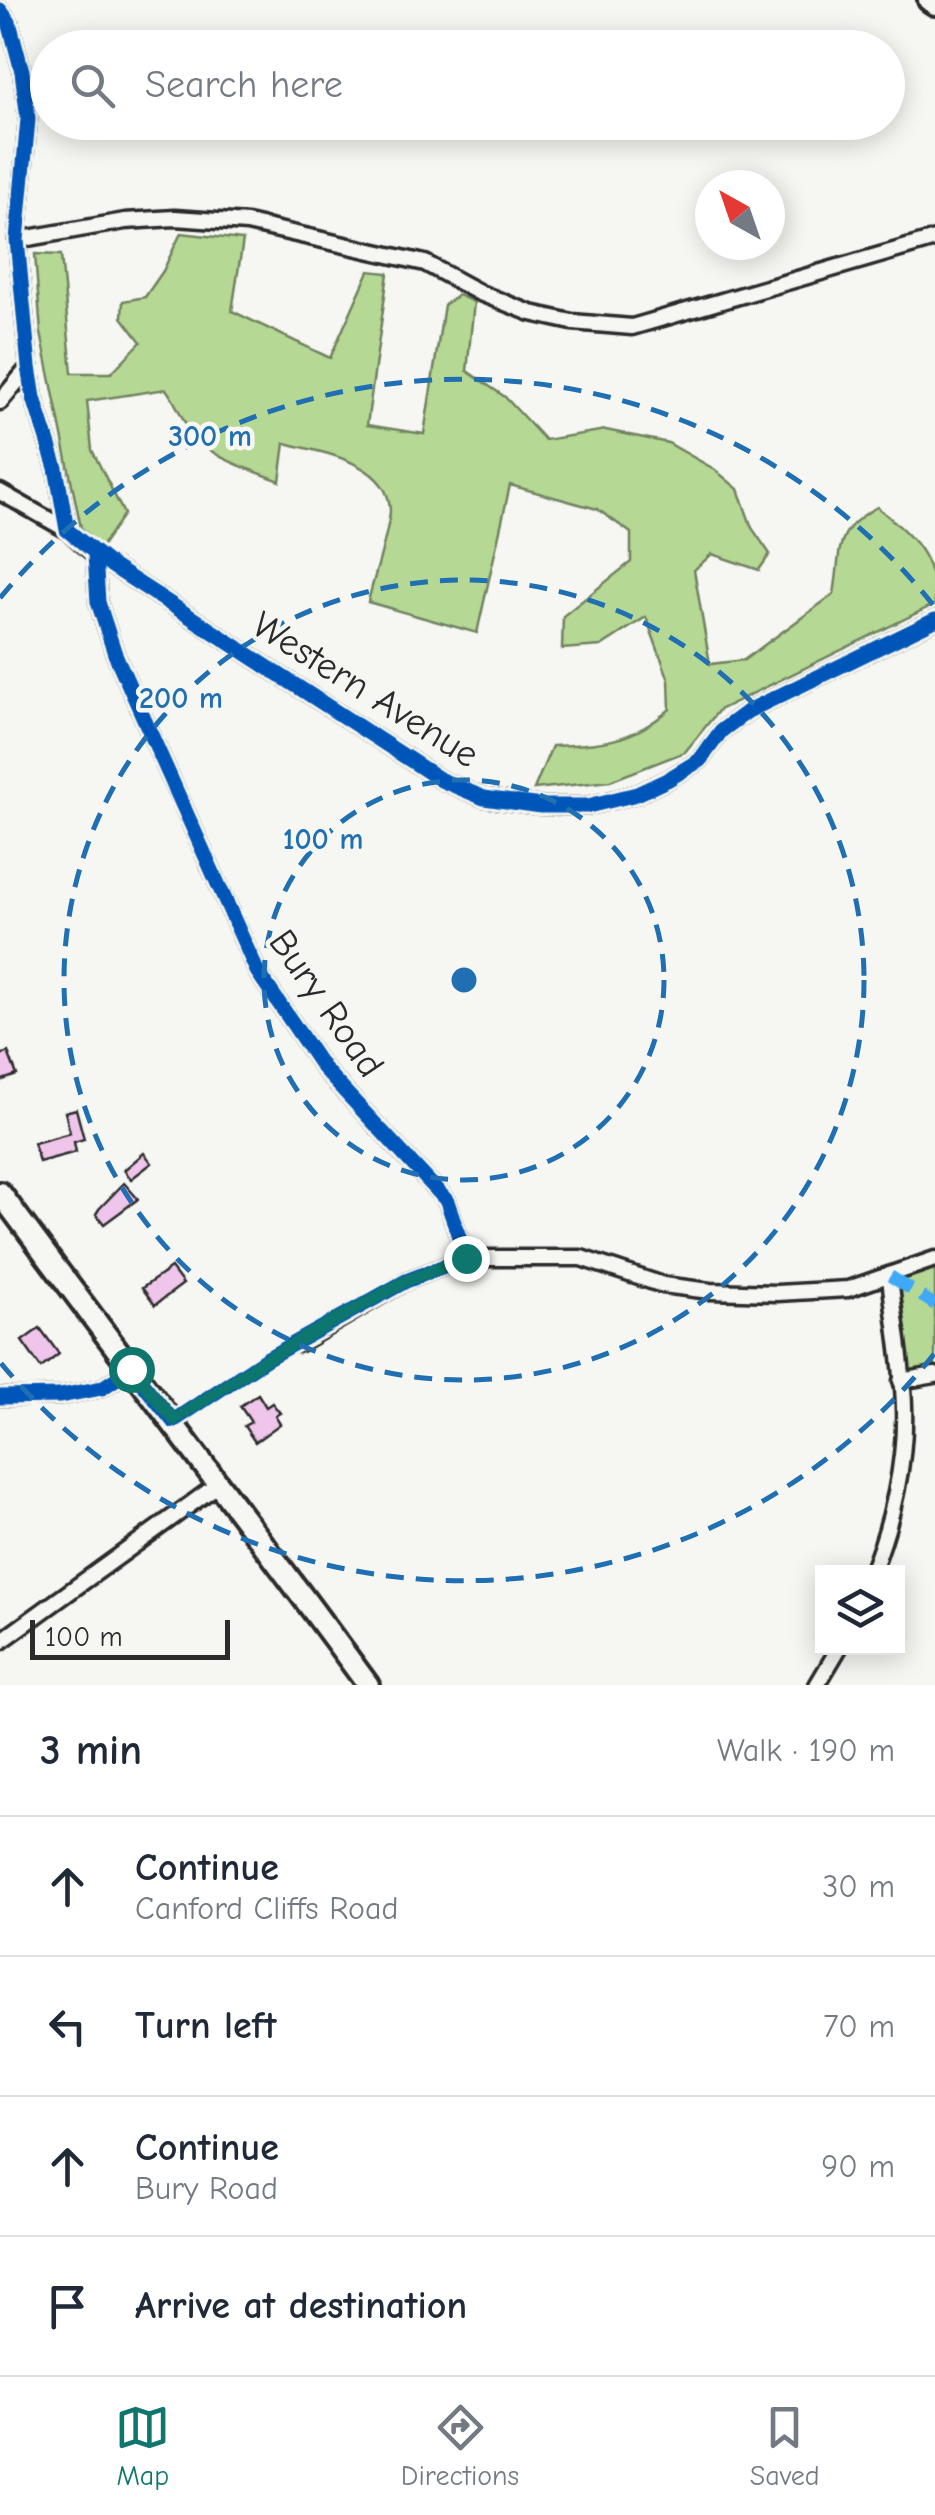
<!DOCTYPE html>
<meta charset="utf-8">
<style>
:root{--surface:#fff;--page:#f6f6f7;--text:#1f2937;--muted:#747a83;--line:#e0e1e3;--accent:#0f766e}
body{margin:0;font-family:"Comic Neue",sans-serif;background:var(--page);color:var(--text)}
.controls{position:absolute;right:30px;bottom:30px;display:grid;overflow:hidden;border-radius:0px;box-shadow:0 5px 25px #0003}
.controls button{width:90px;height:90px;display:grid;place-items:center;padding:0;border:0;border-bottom:2px solid var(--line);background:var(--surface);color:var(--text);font:50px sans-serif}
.compass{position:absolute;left:695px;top:170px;width:90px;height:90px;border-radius:50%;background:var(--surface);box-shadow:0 5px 25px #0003;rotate:320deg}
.scale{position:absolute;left:30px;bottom:25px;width:200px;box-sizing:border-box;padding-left:10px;border:5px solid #2b2b2b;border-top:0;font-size:28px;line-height:35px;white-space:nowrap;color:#2b2b2b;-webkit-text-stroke:8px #f6f6f2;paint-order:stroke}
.stop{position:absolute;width:30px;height:30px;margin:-22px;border:8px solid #0f766e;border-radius:50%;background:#fff}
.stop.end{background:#0f766e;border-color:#fff;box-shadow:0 2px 10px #0008}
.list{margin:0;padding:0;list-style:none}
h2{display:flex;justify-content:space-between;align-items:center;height:130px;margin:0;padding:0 40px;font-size:42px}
h2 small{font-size:32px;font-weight:400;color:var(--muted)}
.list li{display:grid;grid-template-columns:65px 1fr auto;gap:30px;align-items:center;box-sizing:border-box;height:140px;padding:0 40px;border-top:2px solid var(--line)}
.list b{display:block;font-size:38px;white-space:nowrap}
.list p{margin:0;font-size:32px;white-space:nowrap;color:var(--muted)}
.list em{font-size:32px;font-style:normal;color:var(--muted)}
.icon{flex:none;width:55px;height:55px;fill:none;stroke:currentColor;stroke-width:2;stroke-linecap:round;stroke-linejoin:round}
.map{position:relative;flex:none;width:935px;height:1685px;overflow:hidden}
.search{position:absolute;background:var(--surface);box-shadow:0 5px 25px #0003;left:30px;right:30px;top:30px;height:110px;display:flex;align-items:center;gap:25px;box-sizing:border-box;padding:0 35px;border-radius:55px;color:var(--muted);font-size:38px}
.sheet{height:690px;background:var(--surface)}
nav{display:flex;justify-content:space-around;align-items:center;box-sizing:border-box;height:140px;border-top:2px solid var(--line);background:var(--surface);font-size:28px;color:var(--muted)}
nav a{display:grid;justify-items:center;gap:5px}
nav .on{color:var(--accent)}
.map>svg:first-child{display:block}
.green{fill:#b5d994;stroke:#708260;stroke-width:2.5}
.building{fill:#f0c5eb;stroke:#2b2b2b;stroke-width:2.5}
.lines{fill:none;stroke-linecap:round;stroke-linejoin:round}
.street-casing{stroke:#2b2b2b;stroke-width:21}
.secondary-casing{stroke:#2b2b2b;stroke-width:28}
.street{stroke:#f6f6f2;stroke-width:14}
.secondary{stroke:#f6f6f2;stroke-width:20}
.quiet{stroke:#3fa9f5;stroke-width:12;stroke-dasharray:25 12;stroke-linecap:butt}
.cycleway-casing{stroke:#f6f6f2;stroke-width:21}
.cycleway{stroke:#0057b8;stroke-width:15}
.route{stroke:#0f766e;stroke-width:12}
.ring{fill:none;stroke:#1f6fb2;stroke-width:5;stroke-dasharray:18 12}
.labels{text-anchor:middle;stroke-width:9;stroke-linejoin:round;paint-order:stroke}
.street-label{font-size:38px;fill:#2b2b2b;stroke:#f6f6f2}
.centre{fill:#1f6fb2;stroke:#f6f6f2;stroke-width:5}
.ring-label{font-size:30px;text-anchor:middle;font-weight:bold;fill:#1f6fb2;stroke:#f6f6f2;stroke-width:9;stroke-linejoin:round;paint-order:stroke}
</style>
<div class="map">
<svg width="935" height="1685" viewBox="0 0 935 1685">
<rect width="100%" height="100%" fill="#f6f6f2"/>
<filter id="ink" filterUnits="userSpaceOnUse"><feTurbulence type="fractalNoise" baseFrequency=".01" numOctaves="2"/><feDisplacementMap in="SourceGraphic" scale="20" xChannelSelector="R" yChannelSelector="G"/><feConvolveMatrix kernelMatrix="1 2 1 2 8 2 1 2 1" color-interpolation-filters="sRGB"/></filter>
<g filter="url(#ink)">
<g class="green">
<path d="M181 233 243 240 232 311 330 358 369 271 388 273 367 425 424 434 444 305 458 295 474 302 467 371 505 397 545 440 606 430 668 443 714 469 738 489 752 528 770 554 759 570 712 554 694 570 710 664 744 660 834 594C842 548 832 532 877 507 913 537 935 555 935 604L719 710 685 752 610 781 534 789 552 746C601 744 631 743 670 709L669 680 646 617 601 646 562 649 563 616 631 562V533L597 509 510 485 477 633 368 602C373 580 390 529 390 510 389 462 320 452 285 443L280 481C251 469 209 459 190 431 181 417 176 402 166 389L87 401 92 450 124 514 101 547 81 528 41 333 35 254 61 255 72 373H111L141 342 122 317 123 301 145 297 163 271Z"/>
<path d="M935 1259V1374L901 1381 890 1276Z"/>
</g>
<g class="building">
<path d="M8 1052 17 1075 0 1081V1055Z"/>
<path d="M76 1109 84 1139 74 1142 76 1152 39 1162 34 1143 70 1133 65 1112Z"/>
<path d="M144 1153 152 1163 131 1179 124 1170Z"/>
<path d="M124 1183 138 1199 104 1224 96 1214 99 1209Z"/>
<path d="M171 1268 183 1284 155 1305 142 1288Z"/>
<path d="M40 1328 59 1354 41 1368 22 1341Z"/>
<path d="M258 1394 266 1407 272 1403 280 1413 275 1416 280 1424 255 1442 244 1426 251 1422 240 1406Z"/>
</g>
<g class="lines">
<g class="street-casing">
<g id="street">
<path d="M0 10 9 22 22 71 28 119 17 240 29 367 34 398 56 468 67 530"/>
<path d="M17 240 125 221 175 218 247 223 425 263 480 293 531 313 572 322 632 327 935 239"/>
<path d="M0 402 29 367"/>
<path d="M0 492 67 530 95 555 441 780 484 798 541 806H588L637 794 667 780 700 760 721 731 748 711 935 620"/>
<path d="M95 555 98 602 115 654 257 971 323 1068 447 1201 466 1258"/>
<path d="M298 1344 406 1281 466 1258H581L663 1285 710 1291 777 1293 848 1289 935 1259"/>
<path d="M901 1381 935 1375"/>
<path d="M0 1397 60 1396 102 1388 131 1369"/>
<path d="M872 1572C892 1523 906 1461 904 1407 903 1363 894 1319 890 1276"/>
<path d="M0 1642 220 1483"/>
<path d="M817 1685 839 1648"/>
</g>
</g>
<g class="secondary-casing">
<g id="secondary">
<path d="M929 0 935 4"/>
<path d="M0 1193C122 1358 247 1520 368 1685"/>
</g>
</g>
<use href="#street" class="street"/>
<use href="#secondary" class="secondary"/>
<path class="quiet" d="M890 1276 935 1305"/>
<g class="cycleway-casing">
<g id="cycleway">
<path d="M0 10 9 22 22 71 28 119 17 240 29 367 34 398 56 468 67 530 112 566 441 780 484 798 541 806H588L637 794 667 780 700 760 721 731 748 711 935 620"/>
<path d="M0 1397 60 1396 102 1388 131 1369 173 1421 266 1359 406 1281 466 1258 447 1201 323 1068 257 971 115 654 98 602 95 555"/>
</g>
</g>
<use href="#cycleway" class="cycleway"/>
</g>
</g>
<g class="lines" filter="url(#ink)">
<path class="route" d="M131 1369 174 1420 266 1359 406 1281 466 1258"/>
</g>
<g class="ring">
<circle cx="464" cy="980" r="200"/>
<circle cx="464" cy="980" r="400"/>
<path d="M934 1354A601 601 0 0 1 0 1362M0 598A601 601 0 0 1 934 606"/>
</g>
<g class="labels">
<g class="street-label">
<text transform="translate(366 689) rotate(32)" y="13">Western Avenue</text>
<text transform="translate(327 1003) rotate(55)" y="13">Bury Road</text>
</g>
</g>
<circle cx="464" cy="980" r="15" class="centre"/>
<g class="ring-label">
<text x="210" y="446">300 m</text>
<text x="181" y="708">200 m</text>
<text x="323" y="849">100 m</text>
</g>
</svg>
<div class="controls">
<button><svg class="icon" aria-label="layers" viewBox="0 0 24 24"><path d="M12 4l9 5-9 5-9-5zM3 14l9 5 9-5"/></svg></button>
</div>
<svg class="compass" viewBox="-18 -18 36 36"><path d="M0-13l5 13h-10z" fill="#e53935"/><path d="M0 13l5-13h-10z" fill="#747a83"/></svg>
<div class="scale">100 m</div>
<div class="stop" style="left:131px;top:1369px"></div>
<div class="stop end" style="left:466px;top:1258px"></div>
<div class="search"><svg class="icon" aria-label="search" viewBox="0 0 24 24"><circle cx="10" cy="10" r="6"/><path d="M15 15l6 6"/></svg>Search here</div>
</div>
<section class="sheet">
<h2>3 min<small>Walk · 190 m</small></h2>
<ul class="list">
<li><svg class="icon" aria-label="ahead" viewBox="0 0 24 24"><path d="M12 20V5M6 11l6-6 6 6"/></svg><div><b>Continue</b><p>Canford Cliffs Road</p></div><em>30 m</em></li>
<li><svg class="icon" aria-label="left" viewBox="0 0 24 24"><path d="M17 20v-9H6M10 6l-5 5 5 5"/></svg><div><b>Turn left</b></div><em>70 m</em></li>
<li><svg class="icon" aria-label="ahead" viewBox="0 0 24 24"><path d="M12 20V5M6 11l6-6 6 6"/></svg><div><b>Continue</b><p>Bury Road</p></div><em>90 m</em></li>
<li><svg class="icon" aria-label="arrive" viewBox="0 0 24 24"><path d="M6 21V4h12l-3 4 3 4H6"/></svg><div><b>Arrive at destination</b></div></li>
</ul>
</section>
<nav>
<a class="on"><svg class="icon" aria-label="map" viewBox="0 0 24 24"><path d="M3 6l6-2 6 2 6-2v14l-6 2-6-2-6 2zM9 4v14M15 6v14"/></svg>Map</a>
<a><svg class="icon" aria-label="directions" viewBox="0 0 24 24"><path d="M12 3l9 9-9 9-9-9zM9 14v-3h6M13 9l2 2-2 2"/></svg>Directions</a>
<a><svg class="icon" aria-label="saved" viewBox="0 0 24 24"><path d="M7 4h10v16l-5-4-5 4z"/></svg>Saved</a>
</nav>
